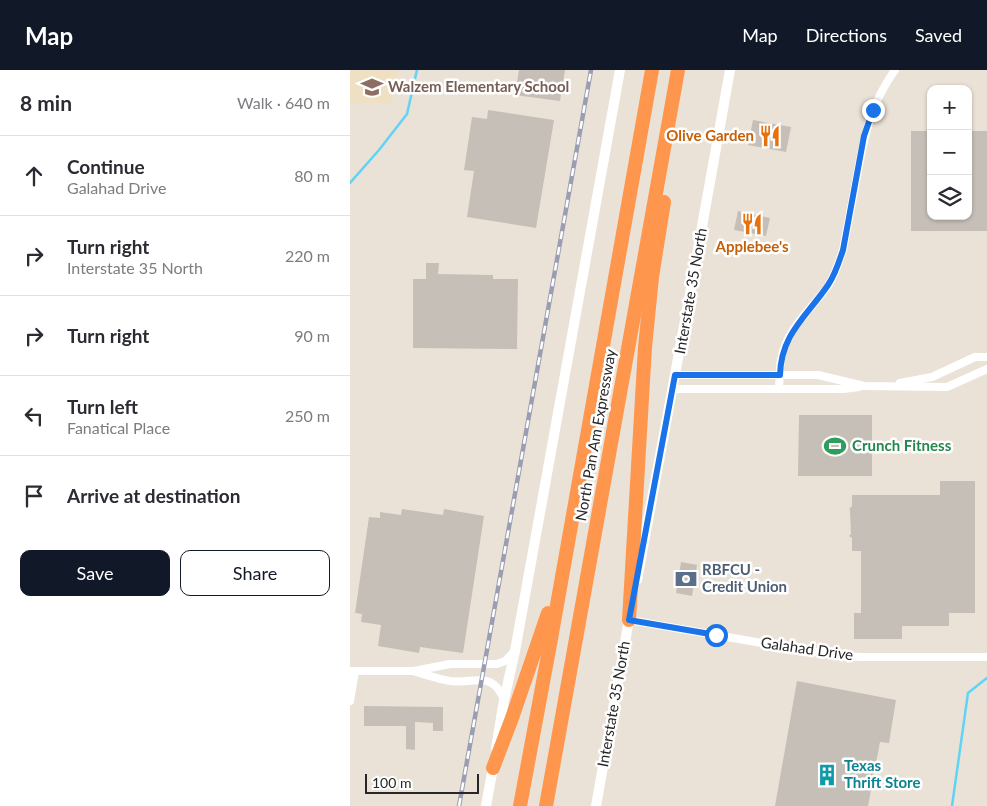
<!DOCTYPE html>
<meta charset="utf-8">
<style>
:root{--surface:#fff;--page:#f2f2f3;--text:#2b2b33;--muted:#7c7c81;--line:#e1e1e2;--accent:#111827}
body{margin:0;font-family:Lato,sans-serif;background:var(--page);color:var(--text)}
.controls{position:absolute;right:15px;top:15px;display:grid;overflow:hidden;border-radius:10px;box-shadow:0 1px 4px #0004}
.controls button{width:45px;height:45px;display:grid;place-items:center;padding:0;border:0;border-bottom:1px solid var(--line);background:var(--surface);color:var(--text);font:25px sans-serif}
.scale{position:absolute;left:15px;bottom:12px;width:114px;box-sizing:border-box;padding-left:5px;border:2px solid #272727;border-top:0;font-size:14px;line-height:18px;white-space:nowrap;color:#272727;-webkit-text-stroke:4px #fff;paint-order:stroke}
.stop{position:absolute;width:15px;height:15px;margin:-11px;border:4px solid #1a73e8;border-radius:50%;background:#fff}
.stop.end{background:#1a73e8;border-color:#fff;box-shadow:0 1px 5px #0008}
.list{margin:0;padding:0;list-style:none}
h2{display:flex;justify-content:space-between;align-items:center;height:65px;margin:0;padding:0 20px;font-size:21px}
h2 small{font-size:16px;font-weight:400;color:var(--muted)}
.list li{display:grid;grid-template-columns:32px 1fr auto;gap:15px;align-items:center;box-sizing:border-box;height:80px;padding:0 20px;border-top:1px solid var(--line)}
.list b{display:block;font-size:19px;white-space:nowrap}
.list p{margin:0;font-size:16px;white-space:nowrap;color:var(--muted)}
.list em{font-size:16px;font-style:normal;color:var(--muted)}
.actions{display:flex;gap:10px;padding:15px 20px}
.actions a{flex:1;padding:11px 0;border:1px solid var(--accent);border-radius:10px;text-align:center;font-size:18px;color:var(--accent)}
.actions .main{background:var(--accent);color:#fff}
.icon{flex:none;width:28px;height:28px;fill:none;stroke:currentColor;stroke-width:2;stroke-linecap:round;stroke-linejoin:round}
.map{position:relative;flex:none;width:637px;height:736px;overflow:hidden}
header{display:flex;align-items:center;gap:30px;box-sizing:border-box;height:70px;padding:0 25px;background:var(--accent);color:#fff}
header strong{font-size:24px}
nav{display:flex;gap:28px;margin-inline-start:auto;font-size:18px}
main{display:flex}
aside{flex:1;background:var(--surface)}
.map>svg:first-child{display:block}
.education{fill:#efe0c4}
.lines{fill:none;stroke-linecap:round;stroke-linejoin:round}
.stream{stroke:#61d3f6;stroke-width:2.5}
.building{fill:#c6bfb7}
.street{stroke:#fff;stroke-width:8}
.secondary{stroke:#fff;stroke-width:10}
.highway{stroke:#ff964e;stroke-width:14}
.rail-casing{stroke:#9a9eb3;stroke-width:4.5}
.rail{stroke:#fff;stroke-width:2.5;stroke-dasharray:8;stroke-linecap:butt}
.route{stroke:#1a73e8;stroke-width:6}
.labels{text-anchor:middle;stroke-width:5;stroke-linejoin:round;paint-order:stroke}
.education-label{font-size:15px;font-weight:bold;fill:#785e54;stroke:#fff;text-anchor:start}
.food-label{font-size:15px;font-weight:bold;fill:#c56008;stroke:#fff;text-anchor:end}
.street-label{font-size:15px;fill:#272727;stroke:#fff}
.leisure-label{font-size:15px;font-weight:bold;fill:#27864d;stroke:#fff;text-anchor:start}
.service-label{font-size:15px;font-weight:bold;fill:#4e5e75;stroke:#fff;text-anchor:start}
.culture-label{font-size:15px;font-weight:bold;fill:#0d838f;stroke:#fff;text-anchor:start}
</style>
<header>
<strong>Map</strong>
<nav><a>Map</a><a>Directions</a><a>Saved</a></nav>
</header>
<main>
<aside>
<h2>8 min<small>Walk · 640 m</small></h2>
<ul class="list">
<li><svg class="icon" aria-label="ahead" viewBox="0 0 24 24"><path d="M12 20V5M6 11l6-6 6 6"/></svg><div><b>Continue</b><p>Galahad Drive</p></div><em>80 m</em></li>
<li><svg class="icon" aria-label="right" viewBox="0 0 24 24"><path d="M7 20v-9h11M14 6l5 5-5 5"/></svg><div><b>Turn right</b><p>Interstate 35 North</p></div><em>220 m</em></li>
<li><svg class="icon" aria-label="right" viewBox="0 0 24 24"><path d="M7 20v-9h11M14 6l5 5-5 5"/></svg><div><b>Turn right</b></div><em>90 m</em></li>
<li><svg class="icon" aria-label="left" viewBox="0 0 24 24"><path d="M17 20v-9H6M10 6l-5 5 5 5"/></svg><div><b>Turn left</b><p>Fanatical Place</p></div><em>250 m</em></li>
<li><svg class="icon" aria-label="arrive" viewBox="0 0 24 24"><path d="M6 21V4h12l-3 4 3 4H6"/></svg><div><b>Arrive at destination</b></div></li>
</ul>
<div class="actions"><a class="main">Save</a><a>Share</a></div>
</aside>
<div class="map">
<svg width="637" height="736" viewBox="0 0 637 736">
<rect width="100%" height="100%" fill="#ebe2d7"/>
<path class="education" d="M0 0H48L42 33H0Z"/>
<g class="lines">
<g class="stream">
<path d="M0 113 29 80 57 44 67 0"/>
<path d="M602 736 618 623 637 608"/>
</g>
</g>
<g class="building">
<path d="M169 0H215L210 31 165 25Z"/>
<path d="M138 40 204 50 186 158 117 147 124 101 114 100 122 47 137 49Z"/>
<path d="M403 50 441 57 436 82 398 75Z"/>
<path d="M561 61H581V146H618V61H637V161H561Z"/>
<path d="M388 141 420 148 416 166 384 160Z"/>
<path d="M76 193H89L88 204 143 205V209H168L167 279 63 278V209H76Z"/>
<path d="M449 345H522V406H448Z"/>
<path d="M590 411H625V543H599V556H552V569H504V543H511V481H502V468L499 466 501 464 500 440 499 439 502 436V425H590Z"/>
<path d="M52 439 93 445 94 439 134 446 113 583 70 577 69 583 28 576 31 555 11 552 12 544 5 543 19 447 30 448V442L51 445Z"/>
<path d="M331 492 347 495 342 526 326 523Z"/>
<path d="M447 611 546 630 539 673 530 672 518 736H425Z"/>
<path d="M14 636 93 637V661H83V653L65 652V680L56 679V656H14Z"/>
</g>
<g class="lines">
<g class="street">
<path d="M325 305H468L514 316 597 317 637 299"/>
<path d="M550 313 582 307 625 287H637"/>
<path d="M323 319H493L509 317"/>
<path d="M429 319C430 303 429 288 436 273 446 251 464 235 478 216 485 205 489 192 493 180 497 157 502 134 506 111 514 69 519 36 545 0"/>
<path d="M279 550 464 582 493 586 511 587H637"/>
<path d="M0 601H64L100 594H147L155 591 165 581"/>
<path d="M66 602C77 605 89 609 100 611 125 614 141 600 154 629"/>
<path d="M0 631 5 601"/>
</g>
<g class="secondary">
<path d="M287 510 341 218 380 0"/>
<path d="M146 678 154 630 165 581 270 0"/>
<path d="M136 736 144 692"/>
<path d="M246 736 280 544"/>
</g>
<g class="highway">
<path d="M279 550 295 277 302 207 314 132"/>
<path d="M143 698 162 648 198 543"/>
<path d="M170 736 199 580 302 0"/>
<path d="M196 736 328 0"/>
</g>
<g class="rail-casing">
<path id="rail" d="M109 736 241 0"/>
</g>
<use href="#rail" class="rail"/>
</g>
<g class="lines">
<path class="route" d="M366 565 279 550 325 305H430C431 264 457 246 478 215 485 205 489 192 493 180L514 66 523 40"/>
</g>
<defs>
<g id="school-bare" transform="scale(1.725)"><path d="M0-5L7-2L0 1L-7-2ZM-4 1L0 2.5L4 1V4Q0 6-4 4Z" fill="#8d6e63" stroke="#fff" stroke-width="2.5" paint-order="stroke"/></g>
<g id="restaurant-bare" transform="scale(1.725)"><path d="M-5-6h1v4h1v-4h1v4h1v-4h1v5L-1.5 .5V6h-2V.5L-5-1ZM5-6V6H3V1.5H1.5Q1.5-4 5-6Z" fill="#e8710a" stroke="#fff" stroke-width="2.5" paint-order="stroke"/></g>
<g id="stadium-bare" transform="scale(1.725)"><path d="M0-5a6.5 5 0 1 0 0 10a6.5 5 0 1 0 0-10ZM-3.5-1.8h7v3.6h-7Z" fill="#2e9e5b" stroke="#fff" stroke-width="2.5" paint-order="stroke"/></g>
<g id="bank-bare" transform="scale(1.725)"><path d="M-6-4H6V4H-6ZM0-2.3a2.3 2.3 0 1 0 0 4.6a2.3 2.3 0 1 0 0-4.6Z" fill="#5c6f8a" stroke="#fff" stroke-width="2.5" paint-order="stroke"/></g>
<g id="building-bare" transform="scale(1.725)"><path d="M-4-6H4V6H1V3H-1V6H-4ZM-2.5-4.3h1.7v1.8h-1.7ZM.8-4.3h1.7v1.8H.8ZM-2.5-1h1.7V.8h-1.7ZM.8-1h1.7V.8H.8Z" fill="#0f9aa8" stroke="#fff" stroke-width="2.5" paint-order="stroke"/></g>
</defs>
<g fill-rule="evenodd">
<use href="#school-bare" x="22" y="17"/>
<use href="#restaurant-bare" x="420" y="66"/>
<use href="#restaurant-bare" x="402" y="154"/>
<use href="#stadium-bare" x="485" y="376"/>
<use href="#bank-bare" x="336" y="509"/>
<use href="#building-bare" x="477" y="705"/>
</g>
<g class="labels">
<g class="education-label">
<text x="38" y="22">Walzem Elementary School</text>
</g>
<g class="food-label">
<text x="404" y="71">Olive Garden</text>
<text x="402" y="182" text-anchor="middle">Applebee's</text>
</g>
<g class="street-label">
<text transform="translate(341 221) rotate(-80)" y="5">Interstate 35 North</text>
<text transform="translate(246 365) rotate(-80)" y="5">North Pan Am Expressway</text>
<text transform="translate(457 579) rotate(8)" y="5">Galahad Drive</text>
<text transform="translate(264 634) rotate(-80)" y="5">Interstate 35 North</text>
</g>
<g class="leisure-label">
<text x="502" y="381">Crunch Fitness</text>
</g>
<g class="service-label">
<text x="352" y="505">RBFCU -<tspan x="352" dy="17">Credit Union</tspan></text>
</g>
<g class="culture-label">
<text x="494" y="701">Texas<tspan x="494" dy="17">Thrift Store</tspan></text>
</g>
</g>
</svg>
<div class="controls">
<button>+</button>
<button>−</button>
<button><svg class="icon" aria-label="layers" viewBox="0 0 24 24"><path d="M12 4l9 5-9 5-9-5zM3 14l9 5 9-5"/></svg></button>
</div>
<div class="scale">100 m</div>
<div class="stop" style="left:366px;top:565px"></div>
<div class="stop end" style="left:523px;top:40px"></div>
</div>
</main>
